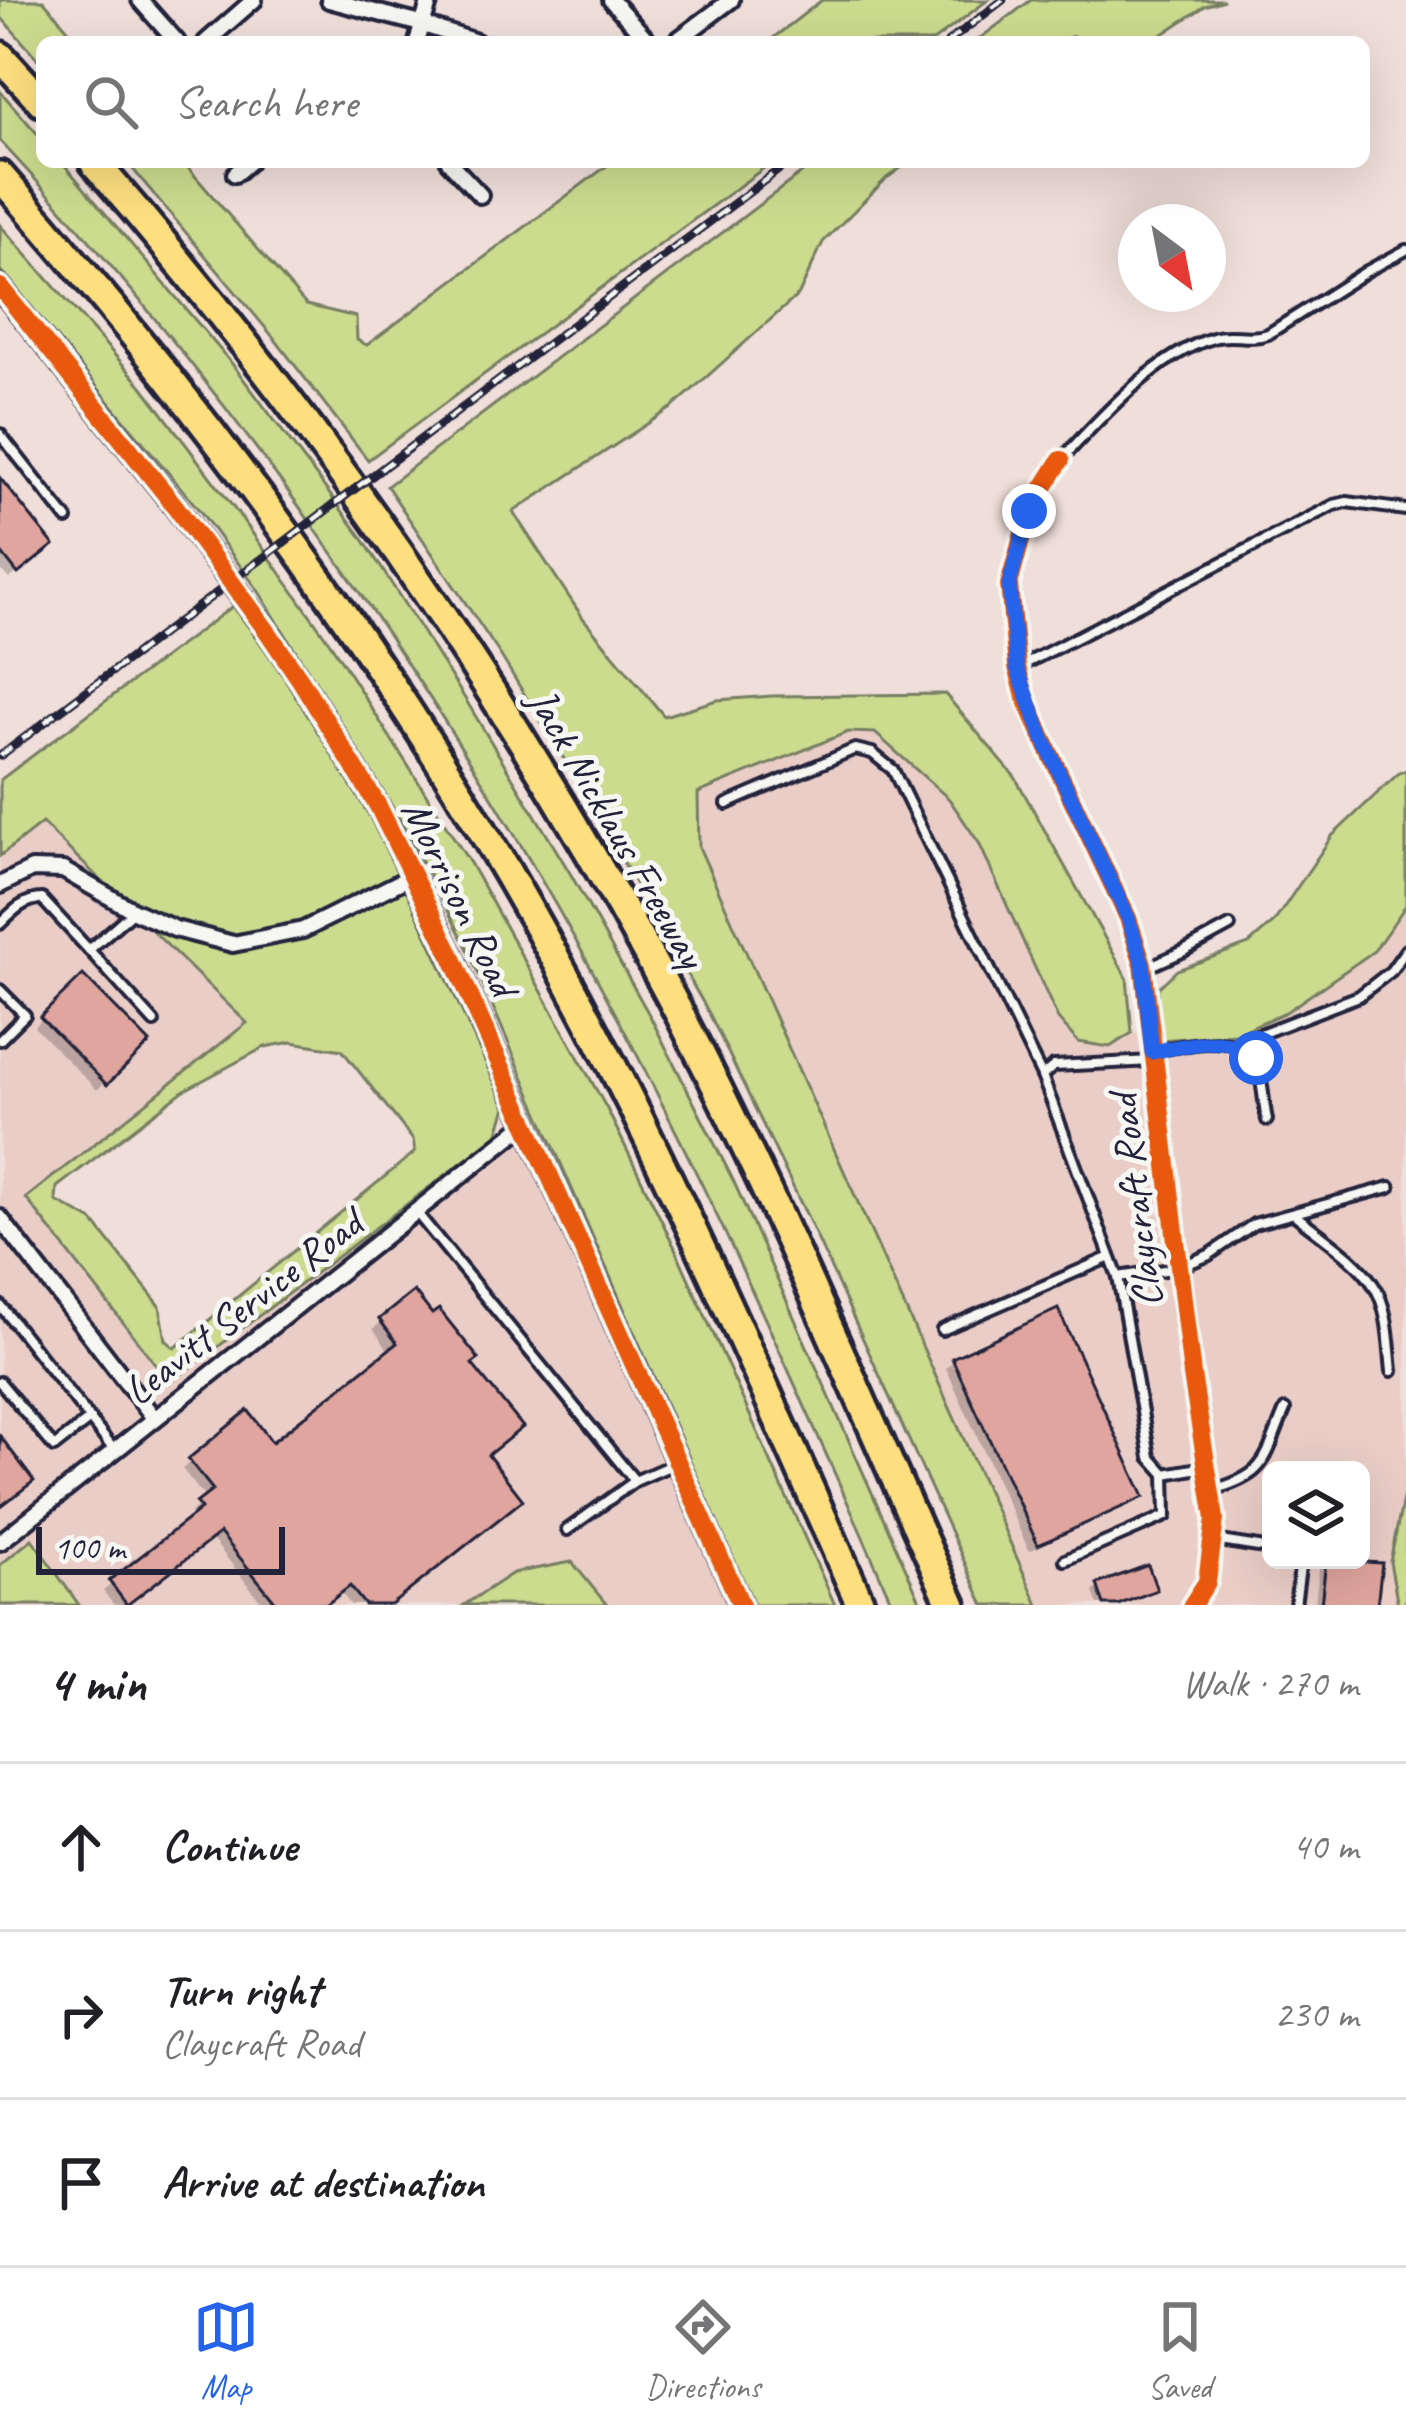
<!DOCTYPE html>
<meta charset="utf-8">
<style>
:root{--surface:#fff;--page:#f2f2f2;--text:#202124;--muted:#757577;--line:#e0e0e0;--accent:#2563eb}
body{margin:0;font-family:Caveat,sans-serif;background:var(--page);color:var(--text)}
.controls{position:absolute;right:36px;bottom:36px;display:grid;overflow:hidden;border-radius:18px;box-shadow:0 12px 48px #0002}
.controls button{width:108px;height:108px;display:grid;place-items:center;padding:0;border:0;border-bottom:3px solid var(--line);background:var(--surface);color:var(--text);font:60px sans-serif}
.compass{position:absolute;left:1118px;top:204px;width:108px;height:108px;border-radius:50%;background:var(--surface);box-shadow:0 12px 48px #0002;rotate:148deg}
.scale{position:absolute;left:36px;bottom:30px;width:249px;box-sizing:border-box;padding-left:12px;border:6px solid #22223b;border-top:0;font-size:33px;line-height:42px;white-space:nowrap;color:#22223b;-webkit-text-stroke:9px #f6f6f2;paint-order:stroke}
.stop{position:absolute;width:36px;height:36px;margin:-27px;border:9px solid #2563eb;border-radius:50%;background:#fff}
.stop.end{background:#2563eb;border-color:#fff;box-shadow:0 3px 12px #0008}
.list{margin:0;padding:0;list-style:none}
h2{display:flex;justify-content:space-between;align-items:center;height:156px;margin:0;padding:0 48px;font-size:51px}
h2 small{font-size:39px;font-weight:400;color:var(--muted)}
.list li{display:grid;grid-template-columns:78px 1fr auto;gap:36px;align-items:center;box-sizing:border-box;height:168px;padding:0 48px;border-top:3px solid var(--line)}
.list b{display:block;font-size:45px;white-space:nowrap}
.list p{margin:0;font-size:39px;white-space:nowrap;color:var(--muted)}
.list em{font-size:39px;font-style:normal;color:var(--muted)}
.icon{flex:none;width:66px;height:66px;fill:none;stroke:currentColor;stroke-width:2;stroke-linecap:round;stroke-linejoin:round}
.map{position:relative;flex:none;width:1406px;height:1605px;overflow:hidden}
.search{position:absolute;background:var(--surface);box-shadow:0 12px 48px #0002;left:36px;right:36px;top:36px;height:132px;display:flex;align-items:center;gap:30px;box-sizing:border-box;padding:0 42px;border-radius:18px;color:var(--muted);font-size:45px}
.sheet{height:660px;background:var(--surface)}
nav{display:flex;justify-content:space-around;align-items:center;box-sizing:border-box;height:168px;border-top:3px solid var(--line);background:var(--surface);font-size:33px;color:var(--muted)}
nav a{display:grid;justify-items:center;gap:6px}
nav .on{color:var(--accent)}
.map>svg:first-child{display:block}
.built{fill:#eacdc7;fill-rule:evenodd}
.green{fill:#ccdb8e;stroke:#777e64;stroke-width:3;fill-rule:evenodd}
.shadow{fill:#0003}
.building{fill:#dfa59e;stroke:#22223b;stroke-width:3}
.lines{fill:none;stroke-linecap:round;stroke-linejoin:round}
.service-casing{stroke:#22223b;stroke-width:16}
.minor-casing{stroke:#22223b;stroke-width:22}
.tertiary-casing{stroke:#22223b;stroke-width:27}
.motorway-casing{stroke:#22223b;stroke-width:36}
.service{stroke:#f6f6f2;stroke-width:8}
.minor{stroke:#f6f6f2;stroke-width:14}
.tertiary{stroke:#f6f6f2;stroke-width:18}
.motorway{stroke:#fddf80;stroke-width:27}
.rail-casing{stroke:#22223b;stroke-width:9}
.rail{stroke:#f6f6f2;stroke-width:4.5;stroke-dasharray:14;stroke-linecap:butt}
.cycleway-casing{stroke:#f6f6f2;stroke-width:26}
.cycleway{stroke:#e8590c;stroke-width:18}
.route{stroke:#2563eb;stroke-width:15}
.labels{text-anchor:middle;stroke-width:10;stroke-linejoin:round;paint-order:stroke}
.street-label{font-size:42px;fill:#22223b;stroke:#f6f6f2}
</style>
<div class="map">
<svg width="1406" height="1605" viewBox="0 0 1406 1605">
<rect width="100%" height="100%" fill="#efded9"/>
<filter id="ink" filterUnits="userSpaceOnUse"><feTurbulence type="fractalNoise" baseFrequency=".00833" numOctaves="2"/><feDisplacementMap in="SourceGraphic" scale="24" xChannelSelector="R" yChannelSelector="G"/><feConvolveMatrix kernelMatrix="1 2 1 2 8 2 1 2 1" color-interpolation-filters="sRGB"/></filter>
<g filter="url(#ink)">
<g class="built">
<path d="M848 732 875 733 949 799 979 843 1058 1019 1079 1043 1109 1047 1132 1033 1161 1040 1235 1034 1286 1012 1374 951 1406 905V1484L1390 1562 1398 1605H1038L699 847 698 792ZM1271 1470H1361V1560H1271Z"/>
<path d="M42 823 248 1023 27 1198 171 1382 536 1107 753 1605H607L572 1562 513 1573 464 1605H79L32 1540 0 1565V856Z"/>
</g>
<g class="green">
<path d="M0 0H43L79 42H42V64L0 16Z"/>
<path d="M822 0H988L932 42H768Z"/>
<path d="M1031 0H1224L1205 6 1151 42H1078L1073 36 1057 42H975Z"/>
<path d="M0 91 42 139V162H62L233 365 361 536 464 697 570 873 652 1020 733 1180 922 1605H893C783 1356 674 1106 536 871 387 615 202 357 0 141Z"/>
<path d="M127 162H183L306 305 356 317 357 340 367 345 612 162H772L368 460 274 338Z"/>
<path d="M816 162H909L887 178 823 242 799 294 673 407 513 512 583 618 664 716 717 700 772 696 945 694 1015 777 1127 978 1132 1033 1110 1047 1078 1042 1058 1019 979 843 949 799 875 733 848 732 698 793 699 847 1038 1605H984L807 1216 710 1015 572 772 501 656 387 486Z"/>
<path d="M0 225 142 386 248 527 332 646 470 863 607 1109 674 1246 835 1605H753L465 943 402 823 258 590 200 511 0 270Z"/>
<path d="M233 606 276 664 379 831 506 1107 497 1136 170 1383 26 1198 247 1023 42 823 0 856V780ZM292 1042 342 1050 413 1140 415 1152 175 1348 166 1340 160 1306 93 1221 56 1201 57 1187 183 1091 265 1047Z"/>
<path d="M1406 770V905L1374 951 1286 1012 1235 1034 1161 1040 1158 988 1177 970 1249 944 1274 922 1332 836 1398 774Z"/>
<path d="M1406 1484V1605H1398L1390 1562Z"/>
<path d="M32 1539 79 1605H0V1565Z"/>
<path d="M572 1562 607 1605H464L513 1573Z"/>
</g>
<g class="shadow">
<path d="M0 483 42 553 9 579 0 569Z"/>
<path d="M83 979 145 1043 97 1090 34 1027Z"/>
<path d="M413 1295 468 1364 485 1456 389 1605H351L340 1592 324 1605H264L211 1538 125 1605H114L103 1591 195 1518 190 1513 206 1499 182 1469 248 1415 272 1446 390 1352 373 1329Z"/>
<path d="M954 1360 1140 1496 1132 1504 1029 1551 946 1368Z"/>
<path d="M1327 1560 1374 1605H1315L1319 1568Z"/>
<path d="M1098 1587 1154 1590 1148 1595 1122 1605H1098L1093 1592Z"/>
</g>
<g class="building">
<path d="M0 478 54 545 18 574 0 551Z"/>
<path d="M83 975 150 1043 107 1085 40 1017Z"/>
<path d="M414 1291 432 1314 439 1309 479 1359 472 1364 523 1427 488 1455 523 1500 391 1605H365L350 1586 326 1605H278L220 1533 127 1605 109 1581 201 1509 196 1503 213 1490 188 1459 248 1410 272 1442 397 1343 379 1319Z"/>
<path d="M1058 1309 1144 1497 1038 1545 952 1358Z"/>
<path d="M0 1436 34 1481 0 1507Z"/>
<path d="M1326 1560 1382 1563 1377 1605H1321Z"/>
<path d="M1148 1565 1157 1590 1118 1605H1104L1097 1584Z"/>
</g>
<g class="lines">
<g class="service-casing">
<g id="service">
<path d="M0 434 67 519"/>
<path d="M1061 460C1100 418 1156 355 1213 338 1231 332 1249 341 1268 334L1367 271 1406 250"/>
<path d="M1019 667 1334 505 1347 502 1406 510"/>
<path d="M727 804 855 749 872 753 893 770 1042 1076"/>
<path d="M132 912 89 950 154 1022"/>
<path d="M0 924C12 912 24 899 42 899L89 950"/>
<path d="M1146 968 1184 951 1230 926"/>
<path d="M0 990 25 1015 0 1040"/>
<path d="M1234 1044 1359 996 1391 971 1406 950"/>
<path d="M1154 1051C1179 1047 1243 1029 1256 1061 1263 1078 1263 1102 1267 1120"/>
<path d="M416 1212 635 1481"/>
<path d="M1294 1214C1318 1234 1358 1259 1374 1286 1389 1309 1389 1345 1392 1371"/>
<path d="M1118 1277 1042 1076 1054 1066 1153 1061"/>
<path d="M0 1305 114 1450"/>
<path d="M942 1330 1110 1257"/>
<path d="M0 1382 54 1447 90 1419"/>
<path d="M1205 1467 1165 1474 1150 1457 1118 1277 1178 1268 1209 1255 1254 1224 1390 1187"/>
<path d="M1212 1490C1268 1475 1264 1459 1285 1410"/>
<path d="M567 1530 635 1481 676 1463"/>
<path d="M1214 1540 1271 1549"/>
<path d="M1065 1560 1166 1516 1165 1474"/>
<path d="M1295 1605 1301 1560"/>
</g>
</g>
<g class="minor-casing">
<g id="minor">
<path d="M140 0 177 42"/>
<path d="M329 0 421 24 476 42"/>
<path d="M611 0 649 42"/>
<path d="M206 42 254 0"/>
<path d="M417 42 430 0"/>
<path d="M675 42 731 0"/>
<path d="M449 162 480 195"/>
<path d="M235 174 249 162"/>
<path d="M1061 460 1029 511 1009 585 1017 667 1025 696 1042 736 1128 918 1143 964 1192 1375 1215 1519 1207 1582 1192 1605"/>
<path d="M0 885 32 869 63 870 134 911 175 929 233 944 303 930 414 875"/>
<path d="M0 1218 154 1418"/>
<path d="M0 1542 526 1124"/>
</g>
</g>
<g class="tertiary-casing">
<path id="tertiary" d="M0 287 175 506 267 631 301 681 378 806 451 954 741 1605"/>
</g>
<g class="motorway-casing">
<g id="motorway">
<path d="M0 56 42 102"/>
<path d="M94 162C309 408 496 678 653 964 765 1170 855 1391 952 1605"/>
<path d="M0 176C215 421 409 687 564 974 675 1179 766 1392 861 1605"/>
</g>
</g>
<use href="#service" class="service"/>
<use href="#minor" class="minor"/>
<use href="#tertiary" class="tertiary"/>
<use href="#motorway" class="motorway"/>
<g class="rail-casing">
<g id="rail">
<path d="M948 42 1003 0"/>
<path d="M0 756 789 162"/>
</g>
</g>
<use href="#rail" class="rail"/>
<g class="cycleway-casing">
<g id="cycleway">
<path d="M0 287 175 506 267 631 301 681 378 806 451 954 741 1605"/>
<path d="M1061 460 1029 511 1009 585 1017 667 1025 696 1042 736 1128 918 1143 964 1192 1375 1215 1519 1207 1582 1192 1605"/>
</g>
</g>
<use href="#cycleway" class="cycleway"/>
</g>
</g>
<g class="lines" filter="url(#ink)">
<path class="route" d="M1029 511 1009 585 1017 668 1042 736 1128 918 1143 964 1152 1052C1186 1046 1229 1031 1256 1058"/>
</g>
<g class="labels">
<g class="street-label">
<text transform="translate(618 827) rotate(60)" y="15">Jack Nicklaus Freeway</text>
<text transform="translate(461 897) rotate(64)" y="15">Morrison Road</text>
<text transform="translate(1134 1201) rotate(-97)" y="15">Claycraft Road</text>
<text transform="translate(242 1306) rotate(-38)" y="15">Leavitt Service Road</text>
</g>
</g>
</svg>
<div class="controls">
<button><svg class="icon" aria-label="layers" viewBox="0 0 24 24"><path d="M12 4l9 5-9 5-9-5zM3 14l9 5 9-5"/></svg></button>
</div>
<svg class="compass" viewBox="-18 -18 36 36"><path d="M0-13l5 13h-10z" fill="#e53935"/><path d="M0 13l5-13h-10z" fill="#757577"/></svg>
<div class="scale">100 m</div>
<div class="stop" style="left:1256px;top:1058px"></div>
<div class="stop end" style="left:1029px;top:511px"></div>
<div class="search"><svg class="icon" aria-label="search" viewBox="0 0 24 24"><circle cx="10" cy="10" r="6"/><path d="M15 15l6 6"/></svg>Search here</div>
</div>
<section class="sheet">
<h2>4 min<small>Walk · 270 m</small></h2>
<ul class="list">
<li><svg class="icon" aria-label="ahead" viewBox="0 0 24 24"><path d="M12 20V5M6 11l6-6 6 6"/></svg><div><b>Continue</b></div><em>40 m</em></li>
<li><svg class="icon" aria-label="right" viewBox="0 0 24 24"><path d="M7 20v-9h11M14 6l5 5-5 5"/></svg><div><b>Turn right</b><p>Claycraft Road</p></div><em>230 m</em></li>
<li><svg class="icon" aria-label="arrive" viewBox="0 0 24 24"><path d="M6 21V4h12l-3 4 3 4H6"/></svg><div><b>Arrive at destination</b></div></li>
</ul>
</section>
<nav>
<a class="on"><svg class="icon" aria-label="map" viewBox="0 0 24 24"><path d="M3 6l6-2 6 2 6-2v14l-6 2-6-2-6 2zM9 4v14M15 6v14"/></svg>Map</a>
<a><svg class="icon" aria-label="directions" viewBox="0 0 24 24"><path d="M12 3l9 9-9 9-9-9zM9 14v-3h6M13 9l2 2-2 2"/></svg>Directions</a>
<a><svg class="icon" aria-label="saved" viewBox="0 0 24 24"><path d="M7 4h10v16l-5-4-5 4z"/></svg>Saved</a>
</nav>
